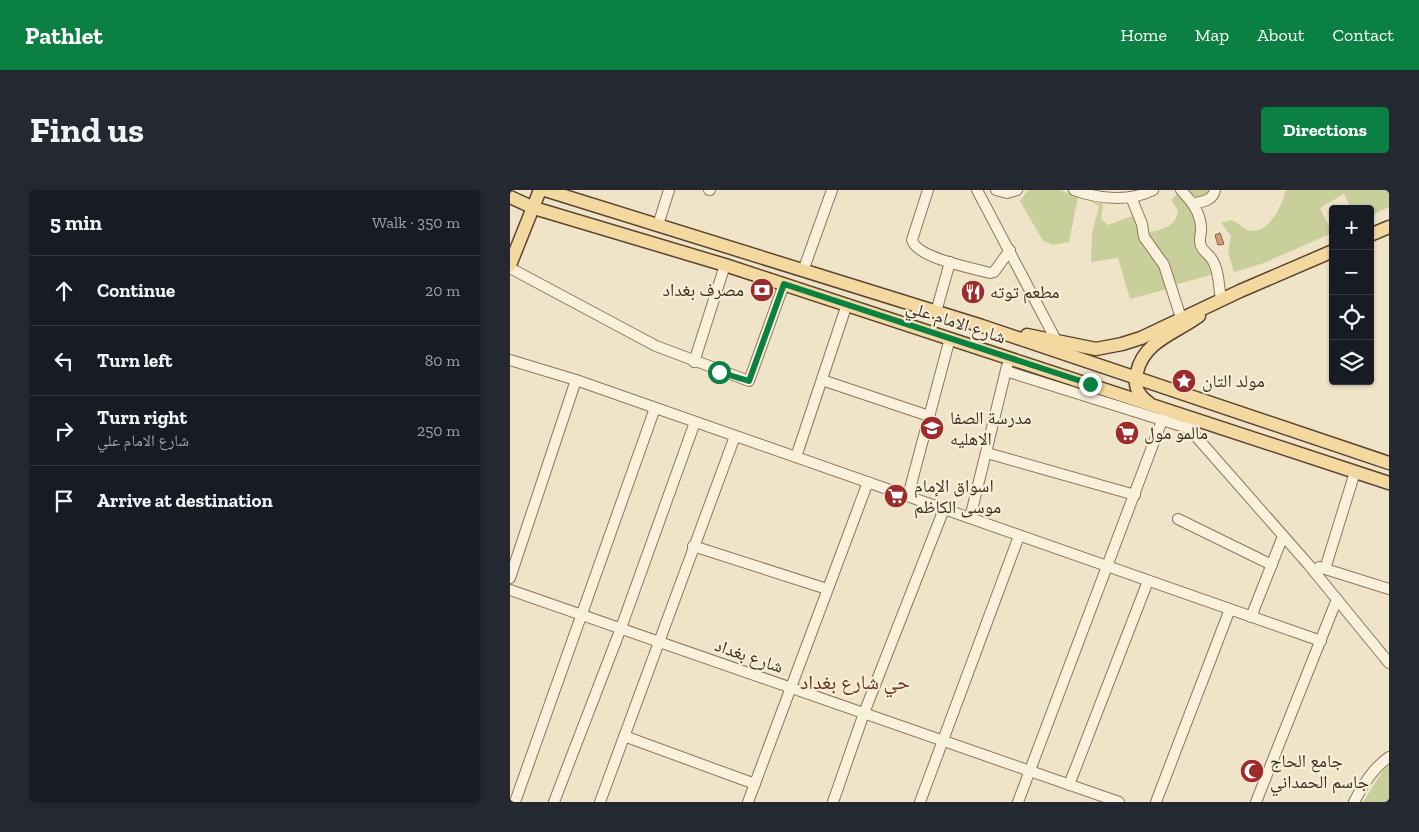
<!DOCTYPE html>
<meta charset="utf-8">
<style>
:root{--surface:#171b24;--page:#242831;--text:#f1f3f6;--muted:#9ea1a6;--line:#363941;--accent:#0b8043}
body{margin:0;font-family:"Zilla Slab","Noto Naskh Arabic",serif;background:var(--page);color:var(--text)}
.controls{position:absolute;right:15px;top:15px;display:grid;overflow:hidden;border-radius:5px;box-shadow:0 1px 4px #0004}
.controls button{width:45px;height:45px;display:grid;place-items:center;padding:0;border:0;border-bottom:1px solid var(--line);background:var(--surface);color:var(--text);font:25px sans-serif}
.stop{position:absolute;width:15px;height:15px;margin:-11px;border:4px solid #0b8043;border-radius:50%;background:#fff}
.stop.end{background:#0b8043;border-color:#fff;box-shadow:0 1px 5px #0008}
.list{margin:0;padding:0;list-style:none}
h2{display:flex;justify-content:space-between;align-items:center;height:65px;margin:0;padding:0 20px;font-size:21px}
h2 small{font-size:16px;font-weight:400;color:var(--muted)}
.list li{display:grid;grid-template-columns:32px 1fr auto;gap:15px;align-items:center;box-sizing:border-box;height:70px;padding:0 20px;border-top:1px solid var(--line)}
.list b{display:block;font-size:19px;white-space:nowrap}
.list p{margin:0;font-size:16px;white-space:nowrap;color:var(--muted)}
.list em{font-size:16px;font-style:normal;color:var(--muted)}
.icon{flex:none;width:28px;height:28px;fill:none;stroke:currentColor;stroke-width:2;stroke-linecap:round;stroke-linejoin:round}
.map{position:relative;flex:none;width:879px;height:612px;overflow:hidden;border-radius:5px}
header{display:flex;align-items:center;gap:30px;box-sizing:border-box;height:70px;padding:0 25px;background:var(--accent);color:#fff}
header strong{font-size:24px}
nav{display:flex;gap:28px;margin-inline-start:auto;font-size:18px}
.intro{display:flex;align-items:center;justify-content:space-between;box-sizing:border-box;height:120px;padding:0 30px}
h1{margin:0;font-size:35px}
.button{padding:12px 22px;border-radius:5px;background:var(--accent);color:#fff;font-size:18px;font-weight:700}
main{display:flex;gap:30px;padding:0 30px}
aside{flex:1;background:var(--surface);border-radius:5px;box-shadow:0 1px 4px #0004}
.map>svg:first-child{display:block}
.green{fill:#c9cf9b}
.building{fill:#cf9f7d;stroke:#8d5f41}
.lines{fill:none;stroke-linecap:round;stroke-linejoin:round}
.minor-casing{stroke:#8d765c;stroke-width:12}
.major-casing{stroke:#5b4430;stroke-width:15}
.minor{stroke:#faf1dc;stroke-width:10}
.major{stroke:#f3d9a0;stroke-width:12}
.route{stroke:#0b8043;stroke-width:6}
.labels{text-anchor:middle;stroke-width:4.5;stroke-linejoin:round;paint-order:stroke}
.poi-label{font-size:18px;fill:#3d2e20;stroke:#f7eed8;text-anchor:start}
.street-label{font-size:18px;fill:#3d2e20;stroke:#f7eed8}
.quarter-label{font-size:20px;fill:#6b2e1e;stroke:#f7eed8}
</style>
<header>
<strong>Pathlet</strong>
<nav><a>Home</a><a>Map</a><a>About</a><a>Contact</a></nav>
</header>
<div class="intro"><h1>Find us</h1><a class="button">Directions</a></div>
<main>
<aside>
<h2>5 min<small>Walk · 350 m</small></h2>
<ul class="list">
<li><svg class="icon" aria-label="ahead" viewBox="0 0 24 24"><path d="M12 20V5M6 11l6-6 6 6"/></svg><div><b>Continue</b></div><em>20 m</em></li>
<li><svg class="icon" aria-label="left" viewBox="0 0 24 24"><path d="M17 20v-9H6M10 6l-5 5 5 5"/></svg><div><b>Turn left</b></div><em>80 m</em></li>
<li><svg class="icon" aria-label="right" viewBox="0 0 24 24"><path d="M7 20v-9h11M14 6l5 5-5 5"/></svg><div><b>Turn right</b><p>شارع الامام علي</p></div><em>250 m</em></li>
<li><svg class="icon" aria-label="arrive" viewBox="0 0 24 24"><path d="M6 21V4h12l-3 4 3 4H6"/></svg><div><b>Arrive at destination</b></div></li>
</ul>
</aside>
<div class="map">
<svg width="879" height="612" viewBox="0 0 879 612">
<rect width="100%" height="100%" fill="#f0e4c8"/>
<g class="green">
<path d="M518 0H550L568 7 559 52 543 55 533 51 510 11Z"/>
<path d="M677 0H700L699 4 689 9Z"/>
<path d="M778 0H879V17L860 26V19H841L834 4 810 18 822 43 754 73 724 82 718 63 721 46 711 33 721 30C728 32 734 40 742 41 759 42 773 15 775 1Z"/>
<path d="M668 3 680 15 701 85 664 95 637 43C652 39 666 38 668 20L661 10Z"/>
<path d="M580 11 593 14 591 29 598 35 625 25 631 52 649 74 657 99 620 109 608 68 581 72 582 44 589 16Z"/>
<path d="M879 575V612H853L874 579Z"/>
</g>
<path class="building" d="M710 43 714 54 708 55 705 45Z"/>
<g class="lines">
<g class="minor-casing">
<g id="minor">
<path d="M199 0H200"/>
<path d="M418 0 402 50C407 68 462 78 480 83L484 82 500 60"/>
<path d="M467 0 546 150"/>
<path d="M486 0 497 3 507 0"/>
<path d="M564 0C588 9 620 12 643 0"/>
<path d="M671 0C681 11 690 21 691 37 692 44 688 48 691 56 693 61 698 64 701 68 709 78 709 98 711 110"/>
<path d="M621 7 632 34 634 47 654 75 671 128"/>
<path d="M684 13C693 12 703 10 705 0"/>
<path d="M148 35 159 0"/>
<path d="M0 78 146 156 239 191 274 94"/>
<path d="M293 81 322 0"/>
<path d="M426 122 440 72"/>
<path d="M0 170 66 190 811 451"/>
<path d="M184 172 215 75"/>
<path d="M496 181 681 239"/>
<path d="M312 190 419 226"/>
<path d="M679 227 683 243 798 374 879 473"/>
<path d="M477 263 625 305"/>
<path d="M286 267 337 114"/>
<path d="M398 306 440 148"/>
<path d="M460 328 497 176"/>
<path d="M668 329 762 375"/>
<path d="M183 356 317 399"/>
<path d="M809 377 879 399"/>
<path d="M815 379 845 282"/>
<path d="M0 388 66 190"/>
<path d="M0 400 609 612"/>
<path d="M741 427 773 346"/>
<path d="M114 546 245 594"/>
<path d="M559 595 638 391"/>
<path d="M5 612 145 218"/>
<path d="M44 612 111 438 185 232"/>
<path d="M90 612 225 246"/>
<path d="M238 612 358 292"/>
<path d="M323 612 354 523 434 319"/>
<path d="M410 612 509 346"/>
<path d="M508 612 656 220"/>
<path d="M646 612 720 419"/>
<path d="M746 612 827 409"/>
<path d="M844 612C853 595 863 578 879 567"/>
</g>
</g>
<g class="major-casing">
<g id="major">
<path d="M35 0 472 136 879 273"/>
<path d="M0 7 24 18 215 75 879 293"/>
<path d="M860 45 879 37"/>
<path d="M0 75 30 0"/>
<path d="M517 145 586 159 612 154 631 148 730 101 823 61"/>
<path d="M639 213C628 205 623 196 627 182 634 151 666 143 689 126"/>
</g>
</g>
<use href="#minor" class="minor"/>
<use href="#major" class="major"/>
</g>
<g class="lines">
<path class="route" d="M209 182 239 191 274 94 580 194"/>
</g>
<defs>
<g id="bank-disc" transform="scale(1.25)"><circle r="9.5" fill="#9e2a2b" stroke="#f7eed8"/><path d="M-6-4H6V4H-6ZM0-2.3a2.3 2.3 0 1 0 0 4.6a2.3 2.3 0 1 0 0-4.6Z" fill="#fff"/></g>
<g id="restaurant-disc" transform="scale(1.25)"><circle r="9.5" fill="#9e2a2b" stroke="#f7eed8"/><path d="M-5-6h1v4h1v-4h1v4h1v-4h1v5L-1.5 .5V6h-2V.5L-5-1ZM5-6V6H3V1.5H1.5Q1.5-4 5-6Z" fill="#fff"/></g>
<g id="sight-disc" transform="scale(1.25)"><circle r="9.5" fill="#9e2a2b" stroke="#f7eed8"/><path d="M0-6L1.8-2.2L6-1.7L2.9 1.2L3.7 5.4L0 3.3L-3.7 5.4L-2.9 1.2L-6-1.7L-1.8-2.2Z" fill="#fff"/></g>
<g id="university-disc" transform="scale(1.25)"><circle r="9.5" fill="#9e2a2b" stroke="#f7eed8"/><path d="M0-5L7-2L0 1L-7-2ZM-4 1L0 2.5L4 1V4Q0 6-4 4Z" fill="#fff"/></g>
<g id="supermarket-disc" transform="scale(1.25)"><circle r="9.5" fill="#9e2a2b" stroke="#f7eed8"/><path d="M-6-5.5h2.5l.6 2H6L4.5 2H-2.5L-4.4-4H-6ZM-1.5 3.2a1.3 1.3 0 1 0 .1 0ZM3 3.2a1.3 1.3 0 1 0 .1 0Z" fill="#fff"/></g>
<g id="mosque-disc" transform="scale(1.25)"><circle r="9.5" fill="#9e2a2b" stroke="#f7eed8"/><path d="M3.5-4.9A6 6 0 1 0 3.5 4.9A5 5 0 1 1 3.5-4.9Z" fill="#fff"/></g>
</defs>
<g fill-rule="evenodd">
<use href="#bank-disc" x="252" y="100"/>
<use href="#restaurant-disc" x="463" y="102"/>
<use href="#sight-disc" x="674" y="191"/>
<use href="#university-disc" x="422" y="238"/>
<use href="#supermarket-disc" x="617" y="243"/>
<use href="#supermarket-disc" x="386" y="306"/>
<use href="#mosque-disc" x="742" y="581"/>
</g>
<g class="labels">
<g class="poi-label">
<text x="234" y="106" text-anchor="end">مصرف بغداد</text>
<text x="480" y="108">مطعم توته</text>
<text x="692" y="197">مولد التان</text>
<text x="440" y="234">مدرسة الصفا<tspan x="440" dy="21">الاهليه</tspan></text>
<text x="634" y="249">مالمو مول</text>
<text x="404" y="302">اسواق الإمام<tspan x="404" dy="21">موسى الكاظم</tspan></text>
<text x="760" y="577">جامع الحاج<tspan x="760" dy="21">جاسم الحمداني</tspan></text>
</g>
<g class="street-label">
<text transform="translate(446 132) rotate(18)" y="6">شارع الامام علي</text>
<text transform="translate(239 466) rotate(19)" y="6">شارع بغداد</text>
</g>
<g class="quarter-label">
<text x="345" y="499">حي شارع بغداد</text>
</g>
</g>
</svg>
<div class="controls">
<button>+</button>
<button>−</button>
<button><svg class="icon" aria-label="locate" viewBox="0 0 24 24"><circle cx="12" cy="12" r="6"/><path d="M12 2v4M12 18v4M2 12h4M18 12h4"/></svg></button>
<button><svg class="icon" aria-label="layers" viewBox="0 0 24 24"><path d="M12 4l9 5-9 5-9-5zM3 14l9 5 9-5"/></svg></button>
</div>
<div class="stop" style="left:209px;top:182px"></div>
<div class="stop end" style="left:580px;top:194px"></div>
</div>
</main>
